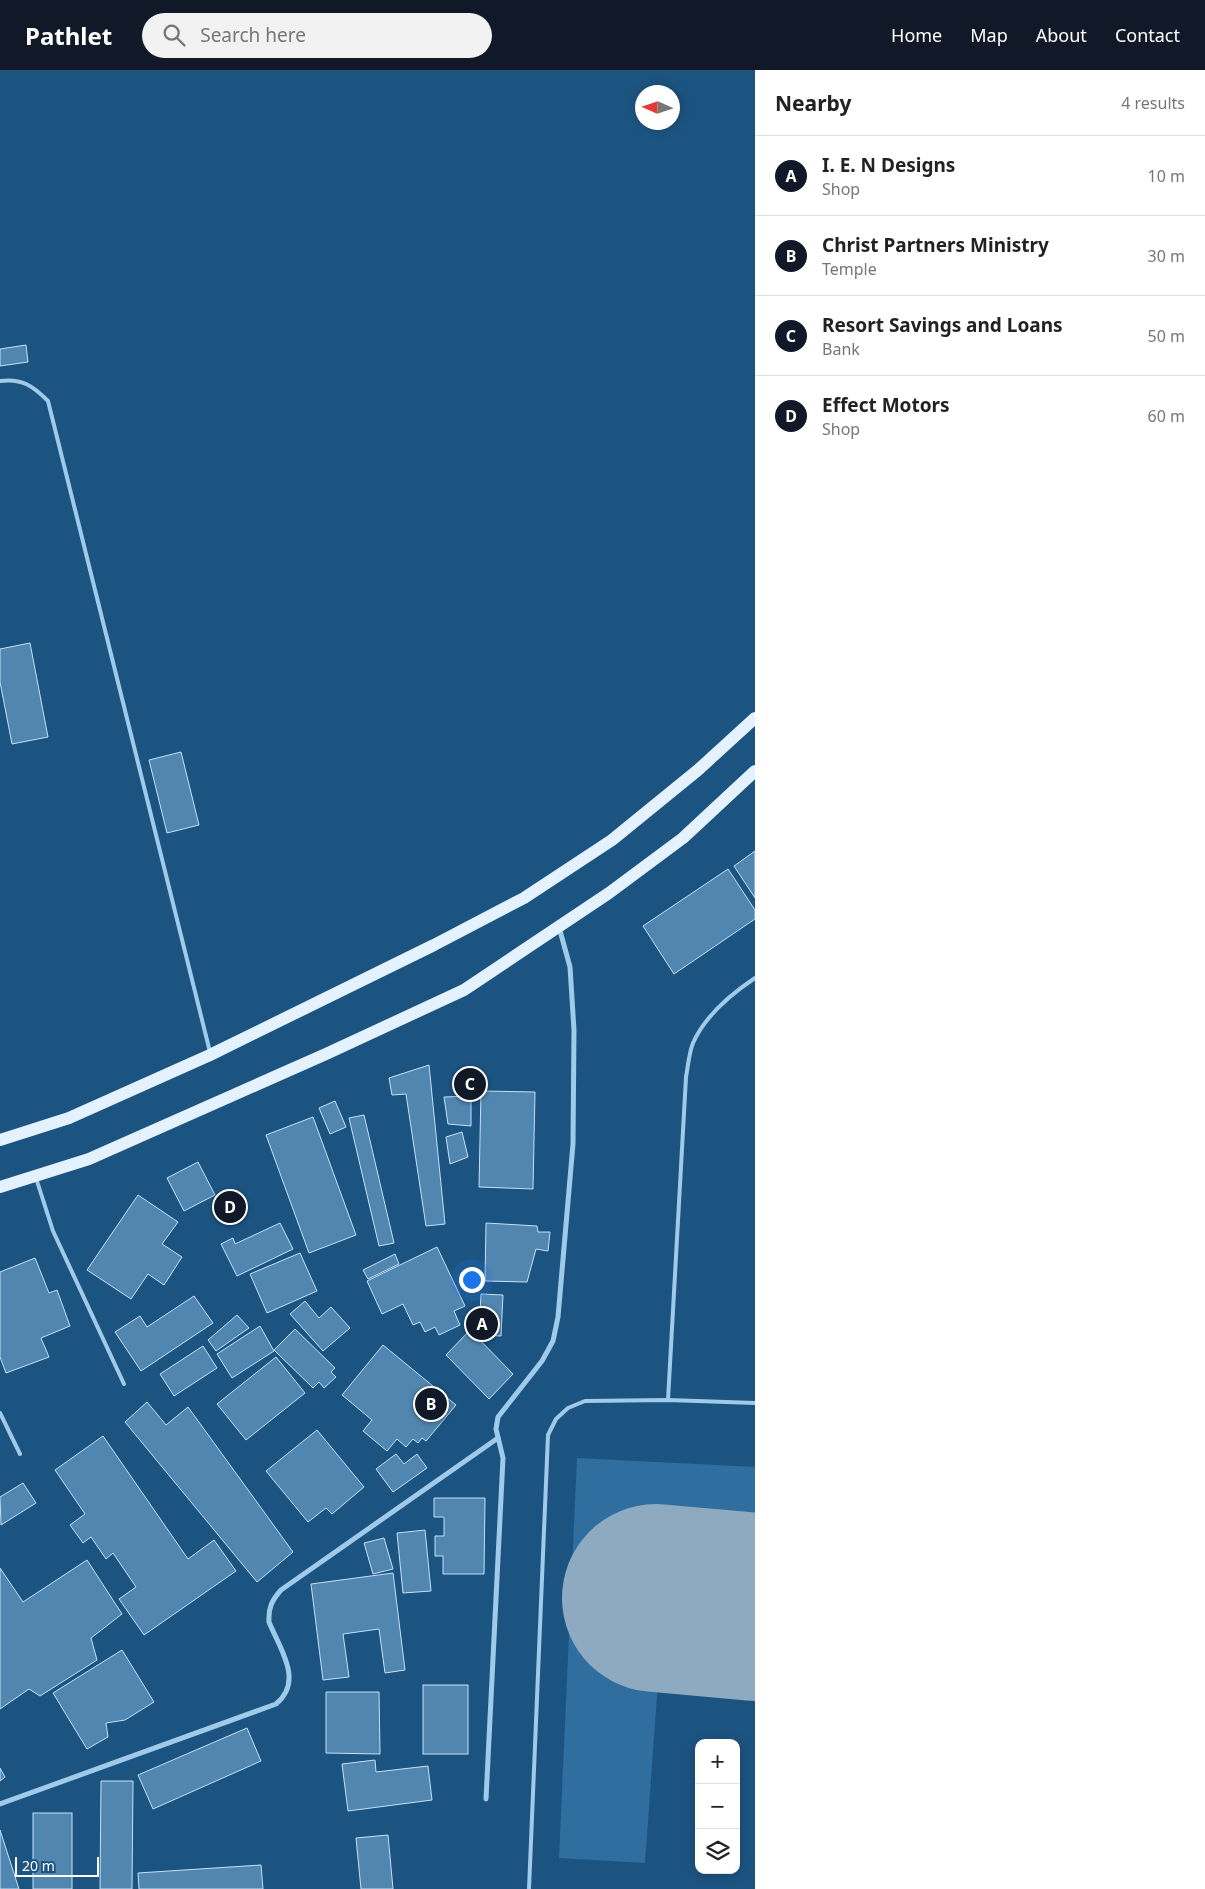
<!DOCTYPE html>
<meta charset="utf-8">
<style>
:root{--surface:#fff;--page:#f2f2f2;--text:#222;--muted:#767676;--line:#e0e0e0;--accent:#111827}
body{margin:0;font-family:"Noto Sans",sans-serif;background:var(--page);color:var(--text)}
.controls{position:absolute;right:15px;bottom:15px;display:grid;overflow:hidden;border-radius:10px;box-shadow:0 2px 12px #0003}
.controls button{width:45px;height:45px;display:grid;place-items:center;padding:0;border:0;border-bottom:1px solid var(--line);background:var(--surface);color:var(--text);font:25px sans-serif}
.compass{position:absolute;left:635px;top:15px;width:45px;height:45px;border-radius:50%;background:var(--surface);box-shadow:0 2px 12px #0003;rotate:273deg}
.scale{position:absolute;left:15px;bottom:12px;width:84px;box-sizing:border-box;padding-left:5px;border:2px solid #fff;border-top:0;font-size:14px;line-height:18px;white-space:nowrap;color:#fff;-webkit-text-stroke:4px #1c5481;paint-order:stroke}
.you{position:absolute;left:471px;top:1209px;width:18px;height:18px;margin:-12px;border:4px solid #fff;border-radius:50%;background:#1a73e8;box-shadow:0 0 0 8px #1a73e833}
.badge{display:grid;place-items:center;width:32px;height:32px;border-radius:50%;background:var(--accent);color:#fff;font-size:16px;font-weight:700}
.pin{position:absolute;translate:-50% -50%;border:2px solid #fff;box-shadow:0 1px 5px #0006}
.list{margin:0;padding:0;list-style:none}
h2{display:flex;justify-content:space-between;align-items:center;height:65px;margin:0;padding:0 20px;font-size:21px}
h2 small{font-size:16px;font-weight:400;color:var(--muted)}
.list li{display:grid;grid-template-columns:32px 1fr auto;gap:15px;align-items:center;box-sizing:border-box;height:80px;padding:0 20px;border-top:1px solid var(--line)}
.list b{display:block;font-size:19px;white-space:nowrap}
.list p{margin:0;font-size:16px;white-space:nowrap;color:var(--muted)}
.list em{font-size:16px;font-style:normal;color:var(--muted)}
.icon{flex:none;width:28px;height:28px;fill:none;stroke:currentColor;stroke-width:2;stroke-linecap:round;stroke-linejoin:round}
.map{position:relative;flex:none;width:755px;height:1819px;overflow:hidden}
header{display:flex;align-items:center;gap:30px;box-sizing:border-box;height:70px;padding:0 25px;background:var(--accent);color:#fff}
header strong{font-size:24px}
nav{display:flex;gap:28px;margin-inline-start:auto;font-size:18px}
.search{width:350px;height:45px;background:var(--page);display:flex;align-items:center;gap:12px;box-sizing:border-box;padding:0 18px;border-radius:28px;color:var(--muted);font-size:19px}
main{display:flex}
aside{flex:1;background:var(--surface)}
.map>svg:first-child{display:block}
.green{fill:#2f6e9f}
.lines{fill:none;stroke-linecap:round;stroke-linejoin:round}
.runway{stroke:#8eaac0;stroke-width:188}
.building{fill:#5186b0;stroke:#c5e1f7}
.service{stroke:#a0cae9;stroke-width:4}
.minor{stroke:#a0cae9;stroke-width:5}
.primary{stroke:#e4f1fe;stroke-width:12}
</style>
<header>
<strong>Pathlet</strong>
<div class="search"><svg class="icon" aria-label="search" viewBox="0 0 24 24"><circle cx="10" cy="10" r="6"/><path d="M15 15l6 6"/></svg>Search here</div>
<nav><a>Home</a><a>Map</a><a>About</a><a>Contact</a></nav>
</header>
<main>
<div class="map">
<svg width="755" height="1819" viewBox="0 0 755 1819">
<rect width="100%" height="100%" fill="#1c5481"/>
<path class="green" d="M577 1388 755 1397V1488L633 1476 626 1567 661 1569 645 1793 559 1788Z"/>
<g class="lines">
<path class="runway" d="M656 1528 755 1537"/>
</g>
<g class="building">
<path d="M26 275 28 292 0 296V279Z"/>
<path d="M30 573 48 667 12 674 0 612V579Z"/>
<path d="M181 682 199 755 167 763 149 690Z"/>
<path d="M755 781V828L734 796Z"/>
<path d="M728 799 755 840V849L674 904 643 856Z"/>
<path d="M429 995 445 1154 426 1156 406 1024 392 1025 389 1008Z"/>
<path d="M481 1021 535 1022 533 1119 479 1117Z"/>
<path d="M471 1026V1056L448 1054 444 1027Z"/>
<path d="M335 1031 346 1057 330 1064 319 1038Z"/>
<path d="M364 1045 394 1173 379 1176 349 1048Z"/>
<path d="M313 1047 356 1165 309 1183 266 1065Z"/>
<path d="M462 1062 468 1087 450 1094 446 1067Z"/>
<path d="M198 1092 215 1125 184 1141 167 1108Z"/>
<path d="M138 1125 178 1152 162 1174 182 1187 164 1215 148 1204 131 1229 87 1200Z"/>
<path d="M280 1153 293 1179 237 1206 221 1174 233 1168 235 1174Z"/>
<path d="M486 1153 537 1156 538 1162H550L548 1181 536 1179 527 1212 485 1211Z"/>
<path d="M437 1177 465 1236 454 1241 460 1255 439 1265 435 1257 425 1262 420 1252 413 1255 403 1234 382 1244 367 1211Z"/>
<path d="M300 1183 317 1221 267 1243 250 1204Z"/>
<path d="M395 1184 399 1194 368 1209 363 1200Z"/>
<path d="M35 1188 49 1223 57 1220 70 1256 41 1268 49 1287 6 1303 0 1287V1202Z"/>
<path d="M481 1224 503 1225 501 1266 479 1265Z"/>
<path d="M194 1226 213 1253 141 1301 115 1262 140 1246 147 1257Z"/>
<path d="M305 1231 319 1248 331 1237 350 1258 323 1281 290 1244Z"/>
<path d="M237 1245 249 1258 216 1281 208 1270Z"/>
<path d="M260 1256 274 1281 232 1308 217 1284Z"/>
<path d="M295 1259 335 1298 331 1302 336 1307 324 1318 319 1312 313 1318 274 1280Z"/>
<path d="M470 1260 513 1304 489 1329 446 1285Z"/>
<path d="M383 1275 456 1335 426 1371 422 1368 418 1373 413 1369 406 1377 397 1369 387 1381 363 1361 372 1350 342 1325Z"/>
<path d="M203 1276 217 1298 174 1326 160 1304Z"/>
<path d="M276 1287 305 1323 246 1370 217 1334Z"/>
<path d="M147 1332 166 1355 188 1337 293 1482 257 1512 125 1352Z"/>
<path d="M317 1360 364 1417 332 1444 326 1438 308 1452 266 1401Z"/>
<path d="M103 1366 188 1489 214 1470 236 1501 144 1565 119 1529 136 1517 113 1483 106 1489 91 1467 83 1473 70 1455 85 1444 55 1400Z"/>
<path d="M396 1384 404 1394 417 1384 427 1398 393 1422 376 1399Z"/>
<path d="M23 1413 36 1433 1 1455 0 1427Z"/>
<path d="M434 1428H485L484 1504H443V1486H435V1466H444V1447H434Z"/>
<path d="M425 1460 431 1521 403 1523 397 1463Z"/>
<path d="M384 1468 393 1499 373 1504 364 1473Z"/>
<path d="M87 1490 122 1544 91 1568 97 1590 40 1626 29 1619 0 1639V1498L23 1532Z"/>
<path d="M393 1503 405 1600 385 1603 379 1559 343 1564 349 1607 323 1610 311 1514Z"/>
<path d="M122 1580 154 1632 125 1650 106 1653 108 1667 87 1679 53 1623Z"/>
<rect x="423" y="1615" width="45" height="69"/>
<path d="M326 1622H379L380 1684 326 1683Z"/>
<path d="M247 1658 261 1691 153 1739 138 1705Z"/>
<path d="M375 1690 376 1702 428 1696 432 1730 348 1741 342 1694Z"/>
<path d="M0 1698 5 1707 0 1711Z"/>
<path d="M101 1711H133L132 1819H100Z"/>
<rect x="33" y="1743" width="39" height="76"/>
<path d="M0 1760 19 1819H0Z"/>
<path d="M388 1765 393 1819H361L356 1768Z"/>
<path d="M261 1795 263 1819H139L138 1803Z"/>
</g>
<g class="lines">
<g class="service">
<path d="M0 311C22 308 33 316 48 331L210 982"/>
<path d="M36 1108 53 1161 124 1314"/>
<path d="M668 1330 686 1007C688 996 689 983 693 973 705 946 731 924 755 908"/>
<path d="M0 1343 20 1384"/>
<path d="M529 1819 548 1365 556 1349 568 1338 585 1331 668 1330 755 1333"/>
</g>
<g class="minor">
<path d="M486 1729 503 1388 496 1359 498 1347 542 1291 553 1271 558 1247 573 1074 574 960 570 897 559 857"/>
<path d="M0 1734 276 1634C304 1611 280 1579 269 1552 268 1538 272 1530 281 1520L498 1368"/>
</g>
<g class="primary">
<path d="M0 1070 69 1048 210 985 434 875 524 828 612 770 698 700 755 648"/>
<path d="M0 1117 89 1089 326 984 464 920 609 823 683 768 755 701"/>
</g>
</g>
</svg>
<div class="controls">
<button>+</button>
<button>−</button>
<button><svg class="icon" aria-label="layers" viewBox="0 0 24 24"><path d="M12 4l9 5-9 5-9-5zM3 14l9 5 9-5"/></svg></button>
</div>
<svg class="compass" viewBox="-18 -18 36 36"><path d="M0-13l5 13h-10z" fill="#e53935"/><path d="M0 13l5-13h-10z" fill="#767676"/></svg>
<div class="scale">20 m</div>
<div class="you"></div>
<div class="pin badge" style="left:482px;top:1254px">A</div>
<div class="pin badge" style="left:431px;top:1334px">B</div>
<div class="pin badge" style="left:470px;top:1014px">C</div>
<div class="pin badge" style="left:230px;top:1137px">D</div>
</div>
<aside>
<h2>Nearby<small>4 results</small></h2>
<ul class="list">
<li><span class="badge">A</span><div><b>I. E. N Designs</b><p>Shop</p></div><em>10 m</em></li>
<li><span class="badge">B</span><div><b>Christ Partners Ministry</b><p>Temple</p></div><em>30 m</em></li>
<li><span class="badge">C</span><div><b>Resort Savings and Loans</b><p>Bank</p></div><em>50 m</em></li>
<li><span class="badge">D</span><div><b>Effect Motors</b><p>Shop</p></div><em>60 m</em></li>
</ul>
</aside>
</main>
